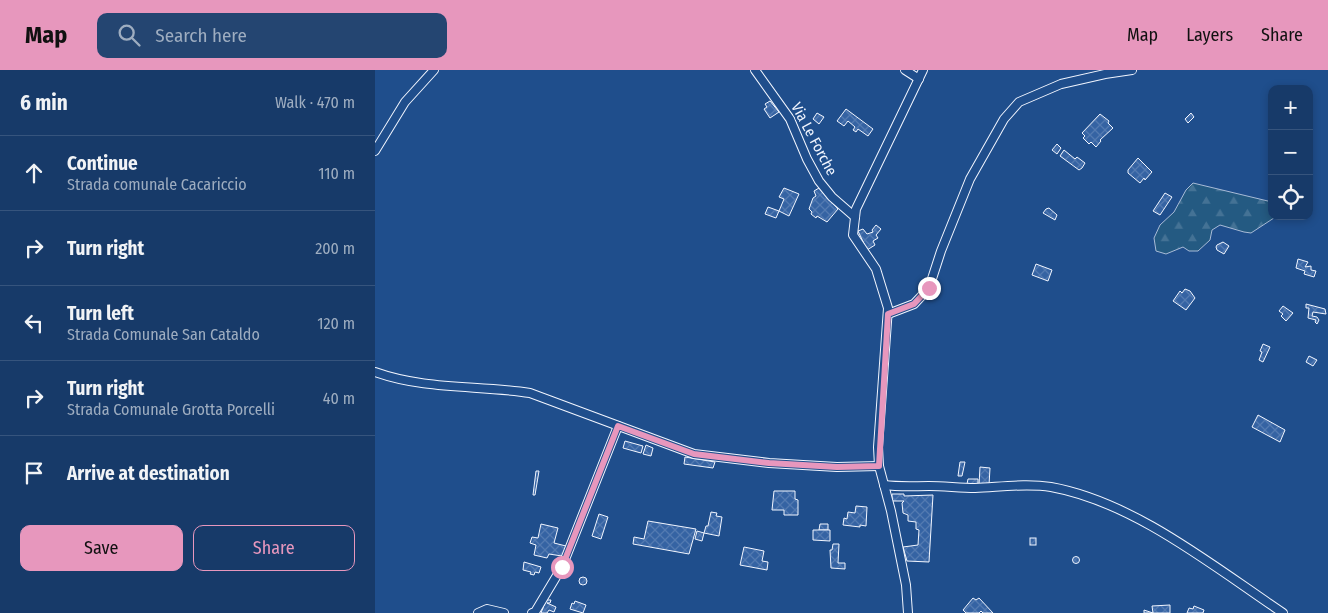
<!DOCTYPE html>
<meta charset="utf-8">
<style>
:root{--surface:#173a69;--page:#244571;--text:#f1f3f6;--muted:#9eadc0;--line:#36547d;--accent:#e797bd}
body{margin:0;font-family:"Fira Sans Condensed",sans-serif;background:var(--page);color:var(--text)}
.controls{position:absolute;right:15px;top:15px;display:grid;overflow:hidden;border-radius:10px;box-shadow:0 2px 8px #0003}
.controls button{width:45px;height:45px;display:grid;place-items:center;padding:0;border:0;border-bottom:1px solid var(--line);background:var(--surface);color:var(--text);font:25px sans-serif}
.stop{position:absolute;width:15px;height:15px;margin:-11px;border:4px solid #e797bd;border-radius:50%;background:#fff}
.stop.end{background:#e797bd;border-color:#fff;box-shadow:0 1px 5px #0008}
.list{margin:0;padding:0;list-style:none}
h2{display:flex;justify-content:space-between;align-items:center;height:65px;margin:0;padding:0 20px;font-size:21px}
h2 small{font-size:16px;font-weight:400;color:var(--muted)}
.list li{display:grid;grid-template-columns:32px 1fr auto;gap:15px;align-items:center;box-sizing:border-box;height:75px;padding:0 20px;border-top:1px solid var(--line)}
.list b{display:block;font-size:19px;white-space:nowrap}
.list p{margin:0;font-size:16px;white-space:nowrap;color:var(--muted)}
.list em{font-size:16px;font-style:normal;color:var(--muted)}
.actions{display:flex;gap:10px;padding:15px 20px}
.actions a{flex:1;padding:11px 0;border:1px solid var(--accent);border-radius:10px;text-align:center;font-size:18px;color:var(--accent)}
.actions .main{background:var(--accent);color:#111}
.icon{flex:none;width:28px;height:28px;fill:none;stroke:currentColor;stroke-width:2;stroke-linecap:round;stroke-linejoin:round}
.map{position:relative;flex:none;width:953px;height:543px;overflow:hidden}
header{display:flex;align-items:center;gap:30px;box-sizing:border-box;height:70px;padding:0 25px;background:var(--accent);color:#111}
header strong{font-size:24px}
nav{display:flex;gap:28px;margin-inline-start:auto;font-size:18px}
.search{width:350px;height:45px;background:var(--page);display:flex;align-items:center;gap:12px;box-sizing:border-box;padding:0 18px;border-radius:10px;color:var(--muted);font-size:19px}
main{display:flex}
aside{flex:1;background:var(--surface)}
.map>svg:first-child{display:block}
.forest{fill:url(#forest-firs);stroke:#a8bbd7}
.building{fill:url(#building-cross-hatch);stroke:#f2f6ff}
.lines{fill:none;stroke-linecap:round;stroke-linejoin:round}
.street-casing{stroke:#f2f6ff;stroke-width:10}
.street{stroke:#1f4e8c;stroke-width:8}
.route{stroke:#e797bd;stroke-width:6}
.labels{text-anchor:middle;stroke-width:4;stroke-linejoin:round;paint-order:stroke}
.street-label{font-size:15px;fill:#f2f6ff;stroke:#1f4e8c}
</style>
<header>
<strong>Map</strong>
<div class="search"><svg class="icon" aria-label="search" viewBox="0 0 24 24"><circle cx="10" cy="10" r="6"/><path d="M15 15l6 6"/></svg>Search here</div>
<nav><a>Map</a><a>Layers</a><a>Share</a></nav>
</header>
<main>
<aside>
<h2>6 min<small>Walk · 470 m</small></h2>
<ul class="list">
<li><svg class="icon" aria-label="ahead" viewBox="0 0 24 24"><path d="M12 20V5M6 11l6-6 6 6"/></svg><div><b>Continue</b><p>Strada comunale Cacariccio</p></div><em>110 m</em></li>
<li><svg class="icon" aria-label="right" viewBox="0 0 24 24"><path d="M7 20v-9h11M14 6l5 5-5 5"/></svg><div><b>Turn right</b></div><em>200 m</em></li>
<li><svg class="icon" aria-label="left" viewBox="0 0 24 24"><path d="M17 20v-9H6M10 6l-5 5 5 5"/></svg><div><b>Turn left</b><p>Strada Comunale San Cataldo</p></div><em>120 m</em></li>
<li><svg class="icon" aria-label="right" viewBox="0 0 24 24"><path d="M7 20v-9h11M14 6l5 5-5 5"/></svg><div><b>Turn right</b><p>Strada Comunale Grotta Porcelli</p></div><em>40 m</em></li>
<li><svg class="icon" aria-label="arrive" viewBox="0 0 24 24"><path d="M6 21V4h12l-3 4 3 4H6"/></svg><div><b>Arrive at destination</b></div></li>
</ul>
<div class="actions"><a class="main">Save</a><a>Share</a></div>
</aside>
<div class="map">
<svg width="953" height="543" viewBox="0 0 953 543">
<defs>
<pattern id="forest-firs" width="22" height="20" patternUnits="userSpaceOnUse" patternTransform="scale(1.25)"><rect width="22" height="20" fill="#245a82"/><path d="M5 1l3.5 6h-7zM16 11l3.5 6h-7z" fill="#447295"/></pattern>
<pattern id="building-cross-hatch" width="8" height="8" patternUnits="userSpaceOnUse" patternTransform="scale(1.25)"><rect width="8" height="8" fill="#3563a3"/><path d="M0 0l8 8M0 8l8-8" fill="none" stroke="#537ab1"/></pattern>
</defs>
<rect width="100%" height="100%" fill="#1f4e8c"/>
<path class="forest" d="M818 113 897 132V146H902L876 163 869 162 845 155 837 160 835 170 823 181H814L808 177 791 184 781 181 779 168 785 155 799 142 811 120Z"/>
<g class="building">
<path d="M395 31 404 42 395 48 389 39 392 37 390 34Z"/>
<path d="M471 39 498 59 493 66 483 59 481 62 478 60 480 57 473 51 469 56 462 51Z"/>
<path d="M442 43 449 47 444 54 438 49Z"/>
<path d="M816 43 819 47 813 53 810 49Z"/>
<path d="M725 44 734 51 733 53 738 58 725 70 726 71 721 77 716 72 714 74 708 68 710 66 707 63Z"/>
<path d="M682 74 686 78 682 84 677 80Z"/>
<path d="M689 80 700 89 702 87 710 93 707 98 704 100 685 86Z"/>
<path d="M763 88 777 102 770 110 769 108 765 113 753 103V100Z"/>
<path d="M409 118 424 124 414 146 404 141 409 129 404 127Z"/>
<path d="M444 118 463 139 452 152 442 146 441 148 436 144 437 142 434 139 438 128 441 126 439 121Z"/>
<path d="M790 123 797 127 785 145 778 141Z"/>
<path d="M393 137 404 141 401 148 390 144Z"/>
<path d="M674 138 682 145 680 150 668 143 671 139Z"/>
<path d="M501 155 506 159 501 165 503 168 498 171 500 175 492 180 483 161 488 159 492 164 498 162 497 160Z"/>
<path d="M848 172 854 176 849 184 842 180 841 177 842 175Z"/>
<path d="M923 189 933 192 930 197 936 196V200L941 201 939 207 929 204 930 201 921 198Z"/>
<path d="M661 194 677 200 673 211 657 205Z"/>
<path d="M810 219 815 221 820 228 811 240 798 231 805 221 807 223Z"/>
<path d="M931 234 950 239 951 244 938 242 937 246 942 247 944 250 942 254 940 252 941 250 933 248 934 238H931Z"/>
<path d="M908 236 918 243 911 251 906 246 908 244 904 241Z"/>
<path d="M888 274 895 277 888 292 884 290 887 282 885 281Z"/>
<path d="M934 286 942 290 938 296 931 292Z"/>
<path d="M883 345 910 360 905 372 877 357Z"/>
<path d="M250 371 268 376 266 383 248 378Z"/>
<path d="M271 375 278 378 276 386 268 384Z"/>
<path d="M310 387 340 392 338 398 309 394Z"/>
<path d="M585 392H590L587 406H583Z"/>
<path d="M605 397 615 398 614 415H604Z"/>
<path d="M161 401H164L160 425H158Z"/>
<path d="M593 409H603V415L592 414Z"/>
<path d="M399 421H420V429L423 430V445H409V440H397Z"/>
<path d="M517 424H529V426L558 425 554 492 532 491 528 477 543 475 544 460 541 459V452L533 451V445L528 443 527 433 529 431H517Z"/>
<path d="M481 436 492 437 491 456 485 455V457L468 455 469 448 472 449 473 442 480 443Z"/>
<path d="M336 442 342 443 341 446 347 447 344 466 329 463 331 456H333Z"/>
<path d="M224 444 233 447 226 469 217 466Z"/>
<path d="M273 451 321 459 314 484 258 474 259 467 269 469Z"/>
<path d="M166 454 183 458 179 473 191 476 187 486 174 484 172 488 159 485 161 475 155 473 157 467 163 468Z"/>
<path d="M445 454H453V460H444Z"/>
<path d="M438 460H455V471L438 470Z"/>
<path d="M322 461 329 463 327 471 320 469Z"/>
<rect x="655" y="468" width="6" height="7"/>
<path d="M458 474H464L463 493H470V499L456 498 455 480H457Z"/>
<path d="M369 477 389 481 387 491 393 492 392 500 365 495Z"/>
<circle cx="701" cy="490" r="3.5"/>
<path d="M149 492 166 497 164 503 160 502 159 505 155 504 156 502 148 500Z"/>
<circle cx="208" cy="511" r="4"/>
<path d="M598 528 601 530 604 528 618 543H608L606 541 604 543H591L588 540Z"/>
<path d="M171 530H176L175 533H172L181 537 179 542 174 540 172 543H166Z"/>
<path d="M200 531 211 535 208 543 195 539 197 533 199 534Z"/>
<path d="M795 535V543H769V540L778 543 777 536Z"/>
<path d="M819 536 829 540 828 543H812L814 538 818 539Z"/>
</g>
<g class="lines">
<g class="street-casing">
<g id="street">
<path d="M380 0 415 49 432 89 444 111 457 127 480 147"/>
<path d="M530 0 544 9"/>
<path d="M0 81 30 32 59 0"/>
<path d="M513 244 539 234 554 218 566 181 595 109 629 49 644 32 686 14 730 4 757 0"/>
<path d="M0 302C50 320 103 315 155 323L319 384 394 393 462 397 504 396"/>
<path d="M509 415C525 417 539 416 554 416 569 416 585 418 600 418 625 417 651 413 676 417 759 432 838 496 908 543"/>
<path d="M103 543 112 539 129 543"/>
<path d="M157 543 160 542 187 497 243 356"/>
<path d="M533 543 531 515 516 441 504 396 503 377 513 238 501 199 478 165 481 139 548 0"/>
</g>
</g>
<use href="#street" class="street"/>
</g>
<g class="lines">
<path class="route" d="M187 497 243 356 319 384 394 393 462 397 504 396 513 244 539 234 554 218"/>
</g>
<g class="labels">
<g class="street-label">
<text transform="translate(439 69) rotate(62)" y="5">Via Le Forche</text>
</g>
</g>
</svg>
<div class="controls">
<button>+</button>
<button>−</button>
<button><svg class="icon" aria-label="locate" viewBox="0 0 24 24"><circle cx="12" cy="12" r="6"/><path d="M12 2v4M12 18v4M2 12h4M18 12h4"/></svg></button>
</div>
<div class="stop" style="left:187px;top:497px"></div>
<div class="stop end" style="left:554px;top:218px"></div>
</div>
</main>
